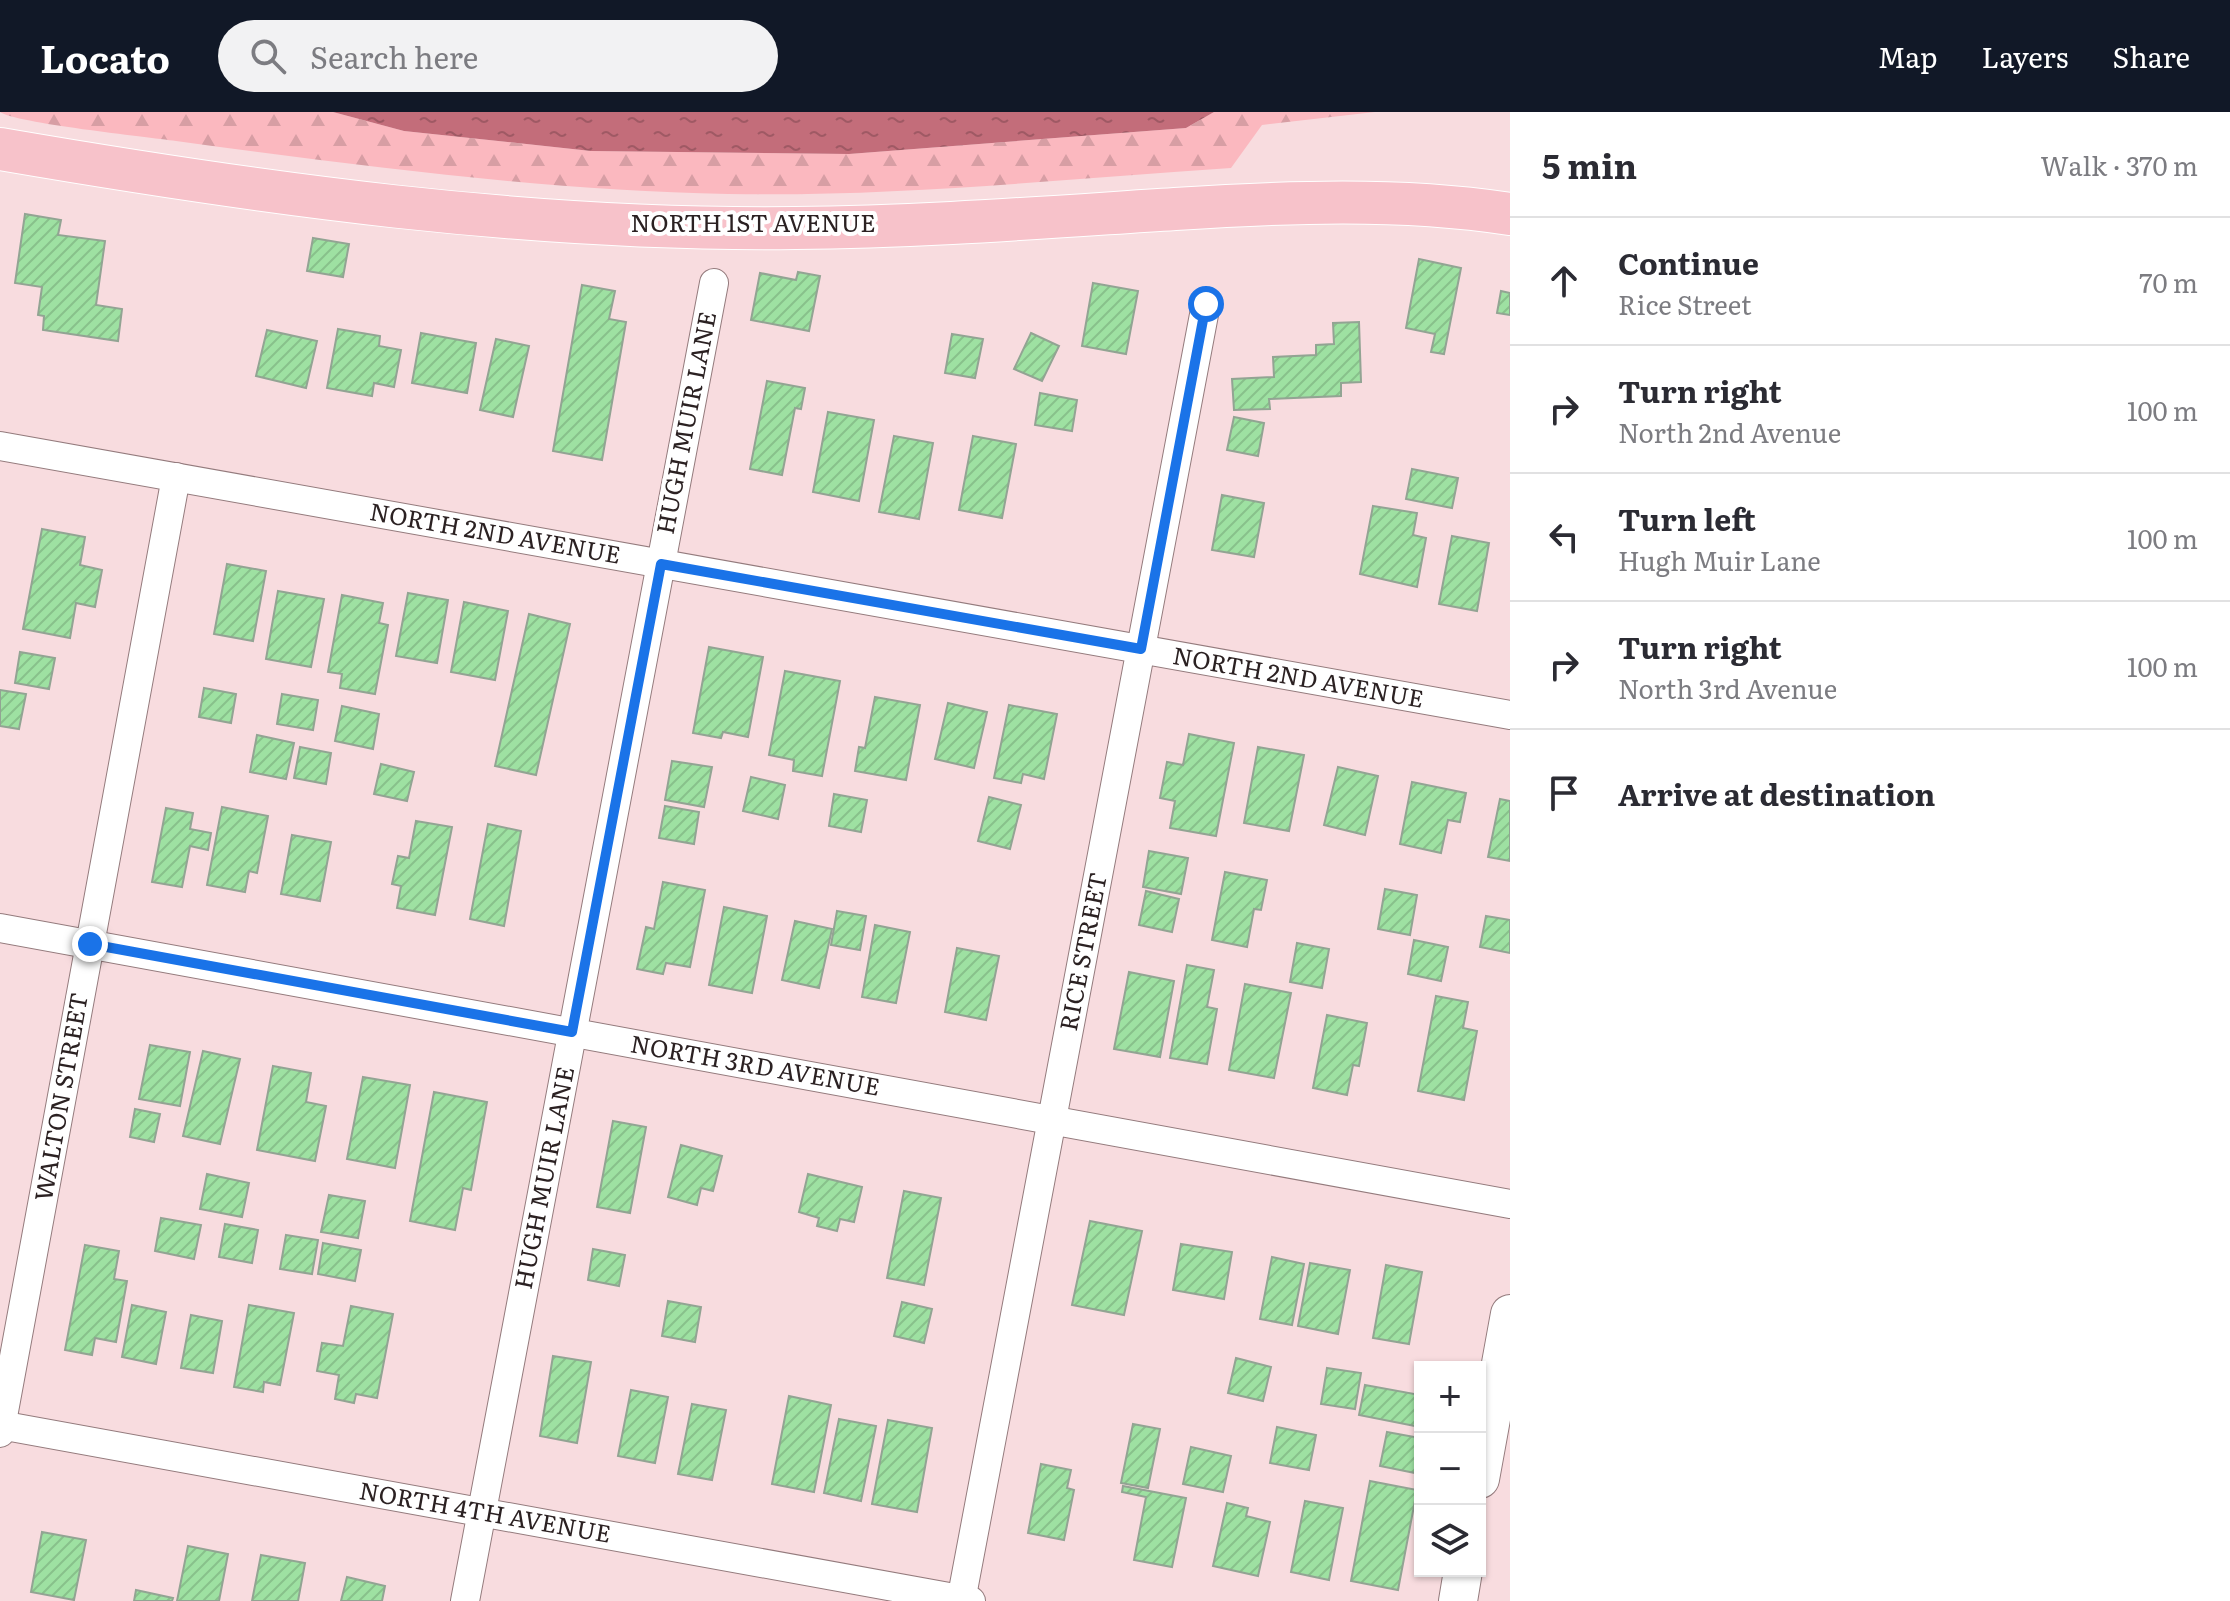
<!DOCTYPE html>
<meta charset="utf-8">
<style>
:root{--surface:#fff;--page:#f2f2f3;--text:#2b2b33;--muted:#7c7c81;--line:#e1e1e2;--accent:#111827}
body{margin:0;font-family:Literata,serif;background:var(--page);color:var(--text)}
.controls{position:absolute;right:24px;bottom:24px;display:grid;overflow:hidden;border-radius:0px;box-shadow:0 2px 6px #0004}
.controls button{width:72px;height:72px;display:grid;place-items:center;padding:0;border:0;border-bottom:2px solid var(--line);background:var(--surface);color:var(--text);font:40px sans-serif}
.stop{position:absolute;width:24px;height:24px;margin:-18px;border:6px solid #1a73e8;border-radius:50%;background:#fff}
.stop.end{background:#1a73e8;border-color:#fff;box-shadow:0 2px 8px #0008}
.list{margin:0;padding:0;list-style:none}
h2{display:flex;justify-content:space-between;align-items:center;height:104px;margin:0;padding:0 32px;font-size:34px}
h2 small{font-size:26px;font-weight:400;color:var(--muted)}
.list li{display:grid;grid-template-columns:52px 1fr auto;gap:24px;align-items:center;box-sizing:border-box;height:128px;padding:0 32px;border-top:2px solid var(--line)}
.list b{display:block;font-size:30px;white-space:nowrap}
.list p{margin:0;font-size:26px;white-space:nowrap;color:var(--muted)}
.list em{font-size:26px;font-style:normal;color:var(--muted)}
.icon{flex:none;width:44px;height:44px;fill:none;stroke:currentColor;stroke-width:2;stroke-linecap:round;stroke-linejoin:round}
.map{position:relative;flex:none;width:1510px;height:1489px;overflow:hidden}
header{display:flex;align-items:center;gap:48px;box-sizing:border-box;height:112px;padding:0 40px;background:var(--accent);color:#fff}
header strong{font-size:38px}
nav{display:flex;gap:44px;margin-inline-start:auto;font-size:28px}
.search{width:560px;height:72px;background:var(--page);display:flex;align-items:center;gap:20px;box-sizing:border-box;padding:0 28px;border-radius:44px;color:var(--muted);font-size:30px}
main{display:flex}
aside{flex:1;background:var(--surface)}
.map>svg:first-child{display:block}
.forest{fill:url(#forest-firs)}
.water{fill:url(#water-ripples)}
.building{fill:url(#building-hatch);stroke:#92a493;stroke-width:2}
.lines{fill:none;stroke-linecap:round;stroke-linejoin:round}
.minor-casing{stroke:#947b7d;stroke-width:30}
.secondary-casing{stroke:#947b7d;stroke-width:40}
.primary-casing{stroke:#fff;stroke-width:44}
.minor{stroke:#fff;stroke-width:28}
.secondary{stroke:#fff;stroke-width:38}
.primary{stroke:#f7c2ca;stroke-width:42}
.route{stroke:#1a73e8;stroke-width:10}
.labels{text-anchor:middle;stroke-width:8;stroke-linejoin:round;paint-order:stroke}
.street-label{font-size:24px;fill:#2b2122;stroke:#fff}
</style>
<header>
<strong>Locato</strong>
<div class="search"><svg class="icon" aria-label="search" viewBox="0 0 24 24"><circle cx="10" cy="10" r="6"/><path d="M15 15l6 6"/></svg>Search here</div>
<nav><a>Map</a><a>Layers</a><a>Share</a></nav>
</header>
<main>
<div class="map">
<svg width="1510" height="1489" viewBox="0 0 1510 1489">
<defs>
<pattern id="forest-firs" width="22" height="20" patternUnits="userSpaceOnUse" patternTransform="scale(2)"><rect width="22" height="20" fill="#fbb8bf"/><path d="M5 1l3.5 6h-7zM16 11l3.5 6h-7z" fill="#d79ea4"/></pattern>
<pattern id="water-ripples" width="26" height="14" patternUnits="userSpaceOnUse" patternTransform="scale(2)"><rect width="26" height="14" fill="#c36d7a"/><path d="M2 4q2-2 4 0t4 0M15 11q2-2 4 0t4 0" fill="none" stroke="#9f5964"/></pattern>
<pattern id="building-hatch" width="6" height="6" patternUnits="userSpaceOnUse" patternTransform="scale(2)"><rect width="6" height="6" fill="#9ee1a2"/><path d="M-1 1l2-2M0 6l6-6M5 7l2-2" fill="none" stroke="#88c18b"/></pattern>
</defs>
<rect width="100%" height="100%" fill="#f8dcdf"/>
<path class="forest" d="M0 0H333L404 19 591 39 849 42 1186 16 1214 0H1375L1262 13 1231 56C1064 67 896 85 728 82 543 78 359 54 176 29 147 25 15 11 0 0Z"/>
<path class="water" d="M333 0H1214L1186 16 849 42 591 39 404 19Z"/>
<g class="building">
<path d="M25 102 61 108 58 123 105 129 96 193 122 197 118 229 43 218 44 204 38 203 42 175 15 171Z"/>
<path d="M313 126 349 132 343 165 307 159Z"/>
<path d="M1419 147 1461 156 1444 242 1431 240 1435 222 1406 216Z"/>
<path d="M798 160 820 164 809 219 751 208 760 161 796 168Z"/>
<path d="M1093 171 1138 179 1126 242 1082 234Z"/>
<path d="M582 173 615 179 609 207 626 210 602 348 553 339Z"/>
<path d="M1501 179 1510 181V203L1497 201Z"/>
<path d="M1359 210 1361 270 1341 271V284L1269 287 1270 297 1234 298 1232 267 1274 265 1273 245 1316 243V233L1334 232 1333 211Z"/>
<path d="M338 217 380 224 379 234 401 238 394 275 374 271 372 284 327 276Z"/>
<path d="M267 218 317 229 306 276 256 264Z"/>
<path d="M421 221 476 231 467 281 412 271Z"/>
<path d="M1031 221 1059 234 1042 269 1014 257Z"/>
<path d="M952 222 983 227 975 266 945 261Z"/>
<path d="M496 227 529 234 513 305 480 298Z"/>
<path d="M767 269 805 276 801 297 795 296 782 363 750 357Z"/>
<path d="M1040 281 1077 288 1072 319 1035 313Z"/>
<path d="M828 300 874 308 859 389 813 380Z"/>
<path d="M1234 305 1264 311 1258 344 1227 338Z"/>
<path d="M894 324 933 331 919 407 879 400Z"/>
<path d="M973 324 1016 332 1002 406 959 398Z"/>
<path d="M1412 357 1458 366 1452 396 1406 387Z"/>
<path d="M1222 383 1264 391 1254 445 1212 438Z"/>
<path d="M1373 394 1417 401 1413 423 1426 426 1417 475 1360 462Z"/>
<path d="M42 417 85 425 80 453 102 458 95 495 76 491 70 526 23 517Z"/>
<path d="M1452 424 1489 431 1477 499 1439 492Z"/>
<path d="M227 452 266 459 253 529 214 522Z"/>
<path d="M278 479 324 487 311 555 266 547Z"/>
<path d="M408 481 448 488 437 551 396 544Z"/>
<path d="M342 483 383 491 379 511 388 513 375 582 340 576 342 562 328 560Z"/>
<path d="M464 490 508 499 495 568 451 560Z"/>
<path d="M529 502 570 512 536 663 495 654Z"/>
<path d="M709 535 763 545 748 625 723 620 721 626 693 621Z"/>
<path d="M20 540 55 546 49 577 15 571Z"/>
<path d="M785 559 840 569 822 664 793 659 794 648 769 643Z"/>
<path d="M204 576 236 582 231 611 199 605Z"/>
<path d="M0 578 26 582 19 617 0 614Z"/>
<path d="M282 582 318 588 313 618 277 612Z"/>
<path d="M875 585 920 593 906 668 855 659 859 635 865 636Z"/>
<path d="M948 591 987 600 974 656 935 647Z"/>
<path d="M1009 593 1057 602 1044 667 1023 662 1021 671 994 666Z"/>
<path d="M342 594 379 602 373 637 335 629Z"/>
<path d="M1189 622 1234 631 1216 724 1170 716 1175 689 1160 686 1167 650 1183 653Z"/>
<path d="M257 623 294 631 286 667 250 660Z"/>
<path d="M300 635 331 641 326 672 294 666Z"/>
<path d="M1258 635 1304 643 1289 719 1244 711Z"/>
<path d="M672 649 712 655 704 695 665 688Z"/>
<path d="M381 652 414 660 407 689 374 682Z"/>
<path d="M1338 655 1378 664 1365 723 1324 713Z"/>
<path d="M751 665 785 673 778 707 743 699Z"/>
<path d="M1412 670 1466 681 1460 710 1448 708 1441 741 1400 732Z"/>
<path d="M834 682 867 688 861 720 829 714Z"/>
<path d="M989 685 1021 693 1010 737 978 729Z"/>
<path d="M1500 687 1510 689V749L1488 745Z"/>
<path d="M665 694 699 700 694 732 659 726Z"/>
<path d="M222 695 268 704 257 761 249 759 245 780 207 773Z"/>
<path d="M166 696 193 701 190 717 211 721 208 738 190 734 182 775 152 770Z"/>
<path d="M416 709 452 715 435 803 397 796 401 774 392 772 398 744 409 746Z"/>
<path d="M488 712 521 719 504 814 470 807Z"/>
<path d="M292 723 331 730 320 789 281 782Z"/>
<path d="M1149 739 1188 746 1181 782 1143 775Z"/>
<path d="M1225 760 1267 768 1261 798 1254 797 1247 835 1212 828Z"/>
<path d="M663 770 705 778 690 855 666 851 663 862 637 857 646 815 654 817Z"/>
<path d="M1385 777 1417 783 1410 823 1378 817Z"/>
<path d="M1146 779 1179 787 1172 820 1139 813Z"/>
<path d="M724 795 767 804 752 881 709 873Z"/>
<path d="M837 799 866 804 860 838 831 833Z"/>
<path d="M1486 804 1510 808V841L1480 835Z"/>
<path d="M795 809 832 817 819 876 782 868Z"/>
<path d="M875 813 910 820 896 891 862 885Z"/>
<path d="M1414 828 1448 835 1441 869 1408 862Z"/>
<path d="M1297 831 1329 837 1322 876 1290 870Z"/>
<path d="M957 836 999 844 986 908 945 900Z"/>
<path d="M1187 853 1214 858 1207 895 1217 897 1207 952 1170 946Z"/>
<path d="M1129 860 1174 869 1160 945 1114 937Z"/>
<path d="M1245 872 1291 881 1274 966 1229 958Z"/>
<path d="M1436 884 1468 890 1463 916 1477 919 1464 988 1418 979Z"/>
<path d="M1327 903 1367 911 1359 954 1353 953 1347 983 1313 976Z"/>
<path d="M150 933 190 940 180 994 139 987Z"/>
<path d="M203 939 240 947 220 1032 183 1024Z"/>
<path d="M273 954 311 961 306 990 326 994 315 1049 257 1038Z"/>
<path d="M363 965 410 973 395 1056 347 1047Z"/>
<path d="M434 980 487 990 471 1078 463 1076 455 1118 410 1109Z"/>
<path d="M135 997 160 1002 154 1030 130 1025Z"/>
<path d="M613 1009 646 1015 630 1101 597 1095Z"/>
<path d="M681 1033 722 1044 713 1079 701 1076 697 1093 668 1085Z"/>
<path d="M207 1062 249 1071 242 1105 200 1097Z"/>
<path d="M808 1062 862 1075 854 1110 840 1107 837 1119 817 1114 819 1106 799 1100Z"/>
<path d="M904 1079 941 1086 924 1173 887 1166Z"/>
<path d="M329 1083 365 1089 358 1126 321 1120Z"/>
<path d="M161 1106 201 1113 194 1147 155 1139Z"/>
<path d="M1090 1109 1142 1119 1124 1203 1072 1193Z"/>
<path d="M225 1112 258 1118 252 1151 219 1145Z"/>
<path d="M286 1123 318 1128 312 1162 280 1157Z"/>
<path d="M323 1131 361 1138 355 1169 318 1162Z"/>
<path d="M1181 1132 1232 1140 1224 1187 1173 1178Z"/>
<path d="M85 1133 119 1139 114 1167 127 1169 116 1230 95 1226 92 1243 65 1238Z"/>
<path d="M593 1137 625 1143 619 1174 588 1168Z"/>
<path d="M1272 1145 1304 1152 1292 1213 1260 1207Z"/>
<path d="M1310 1151 1350 1158 1338 1222 1298 1214Z"/>
<path d="M1386 1153 1422 1160 1409 1232 1373 1226Z"/>
<path d="M668 1189 701 1195 695 1230 662 1224Z"/>
<path d="M902 1190 932 1197 924 1231 894 1224Z"/>
<path d="M132 1193 166 1200 156 1252 122 1245Z"/>
<path d="M249 1193 294 1201 280 1273 264 1270 263 1280 234 1275Z"/>
<path d="M351 1194 393 1202 377 1286 356 1282 354 1291 335 1287 339 1263 317 1259 322 1231 343 1234Z"/>
<path d="M191 1203 222 1209 213 1261 181 1256Z"/>
<path d="M553 1244 591 1250 577 1331 540 1324Z"/>
<path d="M1236 1246 1271 1255 1263 1289 1228 1281Z"/>
<path d="M1327 1256 1361 1261 1355 1297 1321 1292Z"/>
<path d="M1365 1273 1420 1283V1315L1359 1303Z"/>
<path d="M631 1278 668 1285 655 1351 618 1344Z"/>
<path d="M789 1284 831 1293 814 1380 772 1372Z"/>
<path d="M692 1292 726 1298 712 1368 678 1362Z"/>
<path d="M839 1307 876 1314 861 1389 824 1381Z"/>
<path d="M888 1308 932 1316 917 1400 872 1392Z"/>
<path d="M1133 1312 1160 1317 1148 1376 1121 1371Z"/>
<path d="M1277 1315 1316 1323 1309 1358 1270 1351Z"/>
<path d="M1387 1320 1420 1326 1415 1361 1380 1354Z"/>
<path d="M1191 1335 1231 1344 1223 1380 1183 1372Z"/>
<path d="M1041 1352 1071 1358 1067 1376 1074 1378 1064 1428 1028 1421Z"/>
<path d="M1370 1369 1417 1378 1398 1478 1351 1469Z"/>
<path d="M1123 1374 1186 1386 1172 1455 1134 1448 1146 1385 1122 1380Z"/>
<path d="M1305 1389 1343 1396 1329 1468 1291 1460Z"/>
<path d="M1227 1391 1248 1396 1246 1404 1270 1410 1258 1464 1213 1454Z"/>
<path d="M42 1420 86 1428 74 1488 31 1480Z"/>
<path d="M188 1434 228 1442 219 1489H177Z"/>
<path d="M261 1443 305 1451 298 1489H252Z"/>
<path d="M347 1465 385 1474 382 1489H341Z"/>
<path d="M136 1478 173 1486 172 1489H134Z"/>
</g>
<g class="lines">
<g class="minor-casing">
<g id="minor">
<path d="M0 334 1510 603"/>
<path d="M0 816 1510 1092"/>
<path d="M0 1313 971 1489"/>
<path d="M0 1321 176 365"/>
<path d="M465 1489 714 171"/>
<path d="M961 1489 1206 192"/>
</g>
</g>
<g class="secondary-casing">
<g id="secondary">
<path d="M1480 1367 1510 1202"/>
<path d="M1458 1489 1463 1459"/>
</g>
</g>
<g class="primary-casing">
<path id="primary" d="M0 37C262 82 528 119 795 116 922 115 1049 105 1175 97 1286 90 1399 85 1510 102"/>
</g>
<use href="#minor" class="minor"/>
<use href="#secondary" class="secondary"/>
<use href="#primary" class="primary"/>
</g>
<g class="lines">
<path class="route" d="M90 832 572 920 661 452 1141 537 1206 192"/>
</g>
<g class="labels">
<g class="street-label">
<text x="753" y="120">NORTH 1ST AVENUE</text>
<text transform="translate(687 311) rotate(-79)" y="8">HUGH MUIR LANE</text>
<text transform="translate(495 422) rotate(10)" y="8">NORTH 2ND AVENUE</text>
<text transform="translate(1298 566) rotate(10)" y="8">NORTH 2ND AVENUE</text>
<text transform="translate(1084 840) rotate(-79)" y="8">RICE STREET</text>
<text transform="translate(755 954) rotate(10)" y="8">NORTH 3RD AVENUE</text>
<text transform="translate(62 985) rotate(-80)" y="8">WALTON STREET</text>
<text transform="translate(545 1066) rotate(-79)" y="8">HUGH MUIR LANE</text>
<text transform="translate(485 1401) rotate(10)" y="8">NORTH 4TH AVENUE</text>
</g>
</g>
</svg>
<div class="controls">
<button>+</button>
<button>−</button>
<button><svg class="icon" aria-label="layers" viewBox="0 0 24 24"><path d="M12 4l9 5-9 5-9-5zM3 14l9 5 9-5"/></svg></button>
</div>
<div class="stop" style="left:1206px;top:192px"></div>
<div class="stop end" style="left:90px;top:832px"></div>
</div>
<aside>
<h2>5 min<small>Walk · 370 m</small></h2>
<ul class="list">
<li><svg class="icon" aria-label="ahead" viewBox="0 0 24 24"><path d="M12 20V5M6 11l6-6 6 6"/></svg><div><b>Continue</b><p>Rice Street</p></div><em>70 m</em></li>
<li><svg class="icon" aria-label="right" viewBox="0 0 24 24"><path d="M7 20v-9h11M14 6l5 5-5 5"/></svg><div><b>Turn right</b><p>North 2nd Avenue</p></div><em>100 m</em></li>
<li><svg class="icon" aria-label="left" viewBox="0 0 24 24"><path d="M17 20v-9H6M10 6l-5 5 5 5"/></svg><div><b>Turn left</b><p>Hugh Muir Lane</p></div><em>100 m</em></li>
<li><svg class="icon" aria-label="right" viewBox="0 0 24 24"><path d="M7 20v-9h11M14 6l5 5-5 5"/></svg><div><b>Turn right</b><p>North 3rd Avenue</p></div><em>100 m</em></li>
<li><svg class="icon" aria-label="arrive" viewBox="0 0 24 24"><path d="M6 21V4h12l-3 4 3 4H6"/></svg><div><b>Arrive at destination</b></div></li>
</ul>
</aside>
</main>
